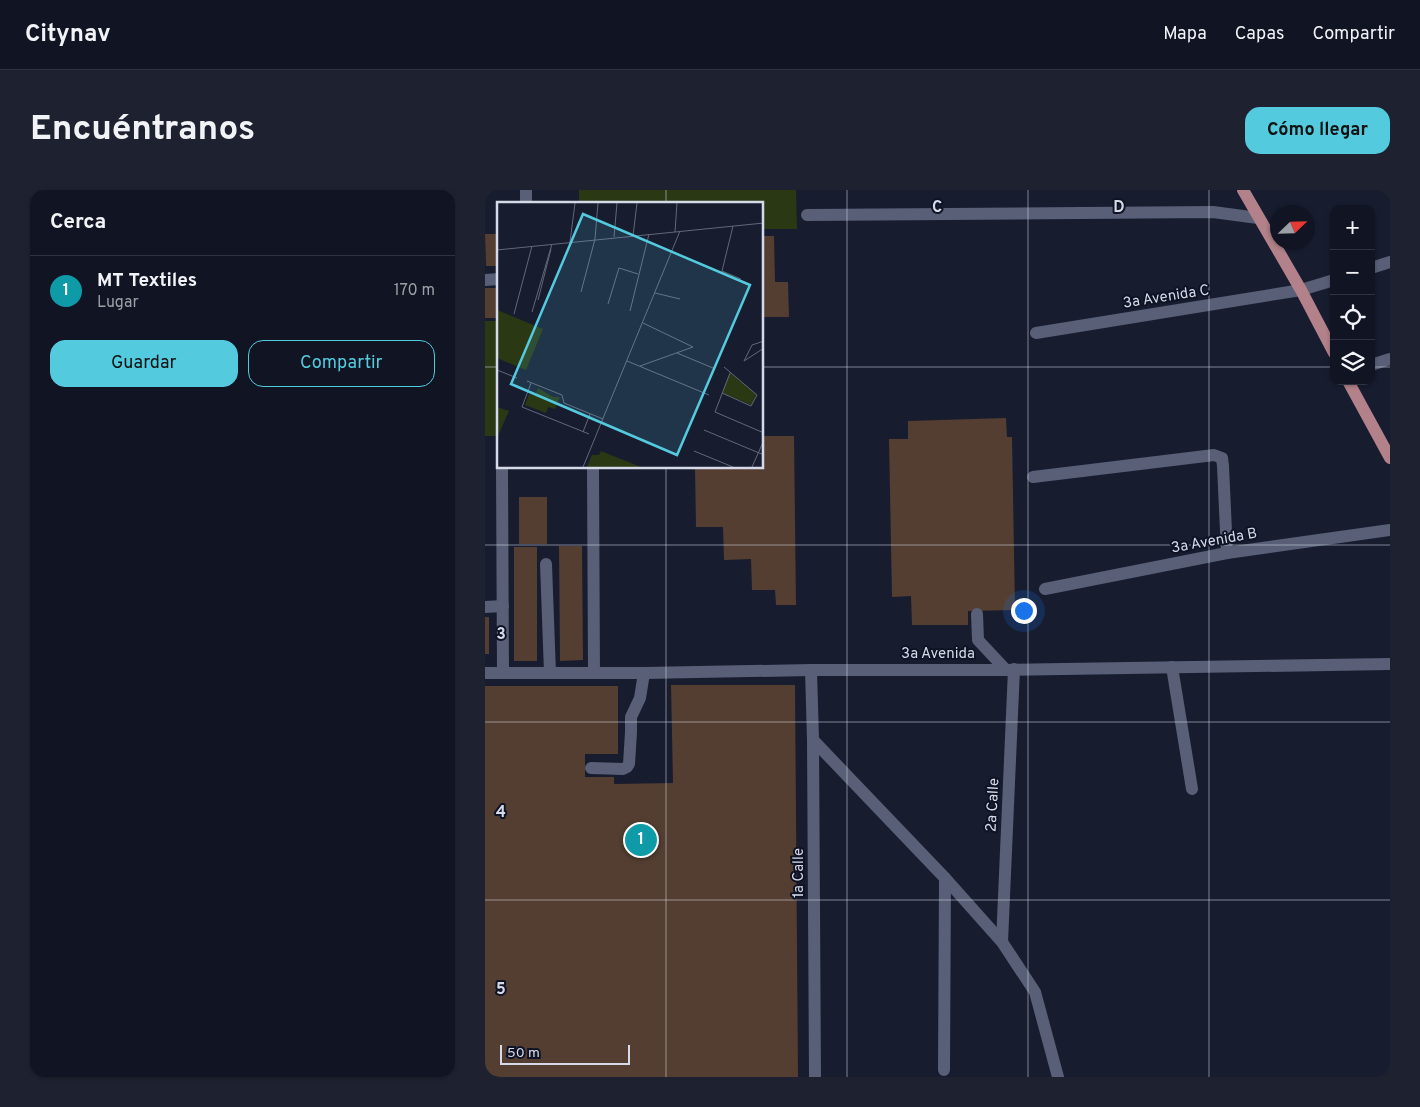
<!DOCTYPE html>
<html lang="es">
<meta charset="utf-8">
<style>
:root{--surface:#111523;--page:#1e2230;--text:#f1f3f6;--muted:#9c9fa6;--line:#303441;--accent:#54cade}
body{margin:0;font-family:Overpass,sans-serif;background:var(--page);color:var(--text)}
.controls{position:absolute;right:15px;top:15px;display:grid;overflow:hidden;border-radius:10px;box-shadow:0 1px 4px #0004}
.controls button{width:45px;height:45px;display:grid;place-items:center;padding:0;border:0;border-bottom:1px solid var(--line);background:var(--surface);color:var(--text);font:25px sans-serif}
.compass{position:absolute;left:785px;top:15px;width:45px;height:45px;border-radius:50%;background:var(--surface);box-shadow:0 1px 4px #0004;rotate:67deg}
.scale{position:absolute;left:15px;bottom:12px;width:130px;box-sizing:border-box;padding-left:5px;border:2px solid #d6dae8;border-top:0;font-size:14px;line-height:18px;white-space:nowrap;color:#d6dae8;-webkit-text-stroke:4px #0e1325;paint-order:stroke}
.you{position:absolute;left:538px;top:420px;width:18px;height:18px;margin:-12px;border:4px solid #fff;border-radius:50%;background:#1a73e8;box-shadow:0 0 0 8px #1a73e833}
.badge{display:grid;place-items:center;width:32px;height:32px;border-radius:50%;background:var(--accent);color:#fff;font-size:16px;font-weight:700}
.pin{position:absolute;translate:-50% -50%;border:2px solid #fff;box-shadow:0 1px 5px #0006}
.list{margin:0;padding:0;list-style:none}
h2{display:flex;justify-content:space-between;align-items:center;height:65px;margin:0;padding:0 20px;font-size:21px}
h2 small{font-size:16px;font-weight:400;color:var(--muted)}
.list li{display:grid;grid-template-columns:32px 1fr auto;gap:15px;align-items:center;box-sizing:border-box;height:70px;padding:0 20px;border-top:1px solid var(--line)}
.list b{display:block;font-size:19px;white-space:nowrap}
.list p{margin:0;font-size:16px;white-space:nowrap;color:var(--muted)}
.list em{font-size:16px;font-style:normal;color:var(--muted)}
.actions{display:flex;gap:10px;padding:15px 20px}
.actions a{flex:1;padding:11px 0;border:1px solid var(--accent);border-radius:15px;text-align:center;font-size:18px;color:var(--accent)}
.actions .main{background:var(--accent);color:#111}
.icon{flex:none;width:28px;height:28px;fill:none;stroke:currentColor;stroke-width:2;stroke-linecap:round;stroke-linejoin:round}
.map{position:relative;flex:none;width:905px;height:887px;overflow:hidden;border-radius:15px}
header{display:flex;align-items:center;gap:30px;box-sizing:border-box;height:70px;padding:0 25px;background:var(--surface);border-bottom:1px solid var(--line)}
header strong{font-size:24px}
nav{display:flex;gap:28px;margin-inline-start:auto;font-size:18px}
.intro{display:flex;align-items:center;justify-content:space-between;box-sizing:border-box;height:120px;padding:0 30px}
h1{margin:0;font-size:35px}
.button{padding:12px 22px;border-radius:15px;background:var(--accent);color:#111;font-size:18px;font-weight:700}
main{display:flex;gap:30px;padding:0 30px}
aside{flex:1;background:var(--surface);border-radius:15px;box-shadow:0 1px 4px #0004}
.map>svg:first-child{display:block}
.green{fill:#2a3913}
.building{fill:#543e31}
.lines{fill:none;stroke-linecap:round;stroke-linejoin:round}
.minor{stroke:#585f76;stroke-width:12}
.major{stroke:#b28189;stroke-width:12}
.grid{fill:none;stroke:#d6dae8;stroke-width:1;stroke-opacity:0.55}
.labels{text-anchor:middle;stroke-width:4;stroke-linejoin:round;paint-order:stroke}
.street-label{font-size:15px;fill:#d6dae8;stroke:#0e1325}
.inset-road{fill:none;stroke:#636879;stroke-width:1}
.view{fill:#54cade;fill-opacity:0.15;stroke:#54cade;stroke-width:2.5}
.inset-edge{fill:none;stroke:#d6dae8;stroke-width:2.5}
.grid-label{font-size:16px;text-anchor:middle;font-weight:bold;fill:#d6dae8;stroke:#0e1325;stroke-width:4;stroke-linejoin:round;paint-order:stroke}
</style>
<header>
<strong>Citynav</strong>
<nav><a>Mapa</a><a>Capas</a><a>Compartir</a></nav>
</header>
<div class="intro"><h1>Encuéntranos</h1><a class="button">Cómo llegar</a></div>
<main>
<aside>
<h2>Cerca<small></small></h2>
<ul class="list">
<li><span class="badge" style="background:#0f9aa8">1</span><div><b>MT Textiles</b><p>Lugar</p></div><em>170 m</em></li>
</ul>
<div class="actions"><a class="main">Guardar</a><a>Compartir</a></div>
</aside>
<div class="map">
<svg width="905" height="887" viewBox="0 0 905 887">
<rect width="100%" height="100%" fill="#171c2f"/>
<g class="green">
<path d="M94 0H311L312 39H278V14H94Z"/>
<rect x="0" y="131" width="14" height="115"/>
</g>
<g class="building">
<path d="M0 44H14V64H12V76H1Z"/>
<path d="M278 46H289L290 92H303L304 127H278Z"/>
<rect x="0" y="98" width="14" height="30"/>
<path d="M521 228 522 247H527L530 420 483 421V435H427L426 406 407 407 404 249H423V231Z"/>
<path d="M278 246H309L311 415H291L290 400H267L266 369 239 370 238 337H211L210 278H278Z"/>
<rect x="34" y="307" width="28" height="47"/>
<path d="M74 356H97L98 470 75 471Z"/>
<rect x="29" y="357" width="23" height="114"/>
<rect x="0" y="427" width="4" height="37"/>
<path d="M186 495H310L313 887H0V496H133V564H100V587H129V594L188 593Z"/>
</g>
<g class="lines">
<g class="minor">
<path d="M41 0V14"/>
<path d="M322 25 728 22 773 28"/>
<path d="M886 78 905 72"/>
<path d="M0 90 14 89"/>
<path d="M551 143 816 100 849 90"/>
<path d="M886 175 905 169"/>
<path d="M17 278 18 483"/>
<path d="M108 278 109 483"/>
<path d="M548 287 729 265 737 268 738 276 742 363"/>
<path d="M61 374 65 483"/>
<path d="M560 399 742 363 905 340"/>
<path d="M0 417 18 416"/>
<path d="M492 424 493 450 521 480"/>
<path d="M687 477 707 599"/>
<path d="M326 480 328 550 330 887"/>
<path d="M0 483H159L326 480H521L905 474"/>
<path d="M328 550 460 688 517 752 550 802 573 887"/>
<path d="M106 578 138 579 142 577 144 574 146 542V527L155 508 159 483"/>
<path d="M517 752 529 479"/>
<path d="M459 880 460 688"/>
</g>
<g class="major">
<path d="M758 0 816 100 849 163"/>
<path d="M863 191 905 268"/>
</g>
</g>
<path class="grid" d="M181 0V14M362 0V887M543 0V887M724 0V887M0 177H14M278 177H849M886 177H905M181 278V887M0 355H905M0 532H905M0 710H905"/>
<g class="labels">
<g class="street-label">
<text transform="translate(681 106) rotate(-9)" y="5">3a Avenida C</text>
<text transform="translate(729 350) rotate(-10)" y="5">3a Avenida B</text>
<text x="453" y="468">3a Avenida</text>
<text transform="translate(507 615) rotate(-87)" y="5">2a Calle</text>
<text transform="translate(313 683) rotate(-90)" y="5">1a Calle</text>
</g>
</g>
<g transform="translate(12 12)">
<rect width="266" height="266" fill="#171c2f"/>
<path d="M0 108 46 127 29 168 0 156ZM233 171 259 192 255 203 225 191ZM41 186 56 195H63L58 207 51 205 49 211 28 203 32 192 38 194ZM0 205 12 209 0 236ZM104 249 144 265H90L95 253H102Z" fill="#2a3913"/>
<path class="inset-road" d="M236 24 225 69 244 77M178 30 180 1M136 34 140 1M117 35 120 1M73 40 78 1M0 48 267 21M84 90 98 37 101 1M158 91 183 97M41 98 54 47M111 102 122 66 141 72M133 109 152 32M35 110 55 42M17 112 35 44M146 121 196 145M180 151 216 166M130 159 212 193M247 159 255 143 267 139M247 159 267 146M143 164 196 145M0 168 20 176M233 171 218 210 267 231M30 179 65 193 67 201 106 217M34 181 25 205 92 232M225 191 254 204 260 193 227 165M207 228 267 253M86 230 93 212M197 249 236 265M86 265 183 29M255 265 267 238"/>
<path class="view" d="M86 12 253 83 180 253 14 182Z"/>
<rect width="266" height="266" class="inset-edge"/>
</g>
<g class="grid-label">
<text x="452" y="22">C</text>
<text x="634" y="22">D</text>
<text x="16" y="449">3</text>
<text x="16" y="627">4</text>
<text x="16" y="804">5</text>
</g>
</svg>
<div class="controls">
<button>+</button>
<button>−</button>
<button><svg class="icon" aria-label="locate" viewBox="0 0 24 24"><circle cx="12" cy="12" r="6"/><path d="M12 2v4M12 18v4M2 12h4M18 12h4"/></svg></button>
<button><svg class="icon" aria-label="layers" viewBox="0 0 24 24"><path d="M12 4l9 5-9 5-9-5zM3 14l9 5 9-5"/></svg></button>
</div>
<svg class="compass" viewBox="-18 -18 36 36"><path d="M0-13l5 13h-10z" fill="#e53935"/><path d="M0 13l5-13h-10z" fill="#9c9fa6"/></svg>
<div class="scale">50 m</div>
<div class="you"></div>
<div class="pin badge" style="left:156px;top:650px;background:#0f9aa8">1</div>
</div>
</main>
